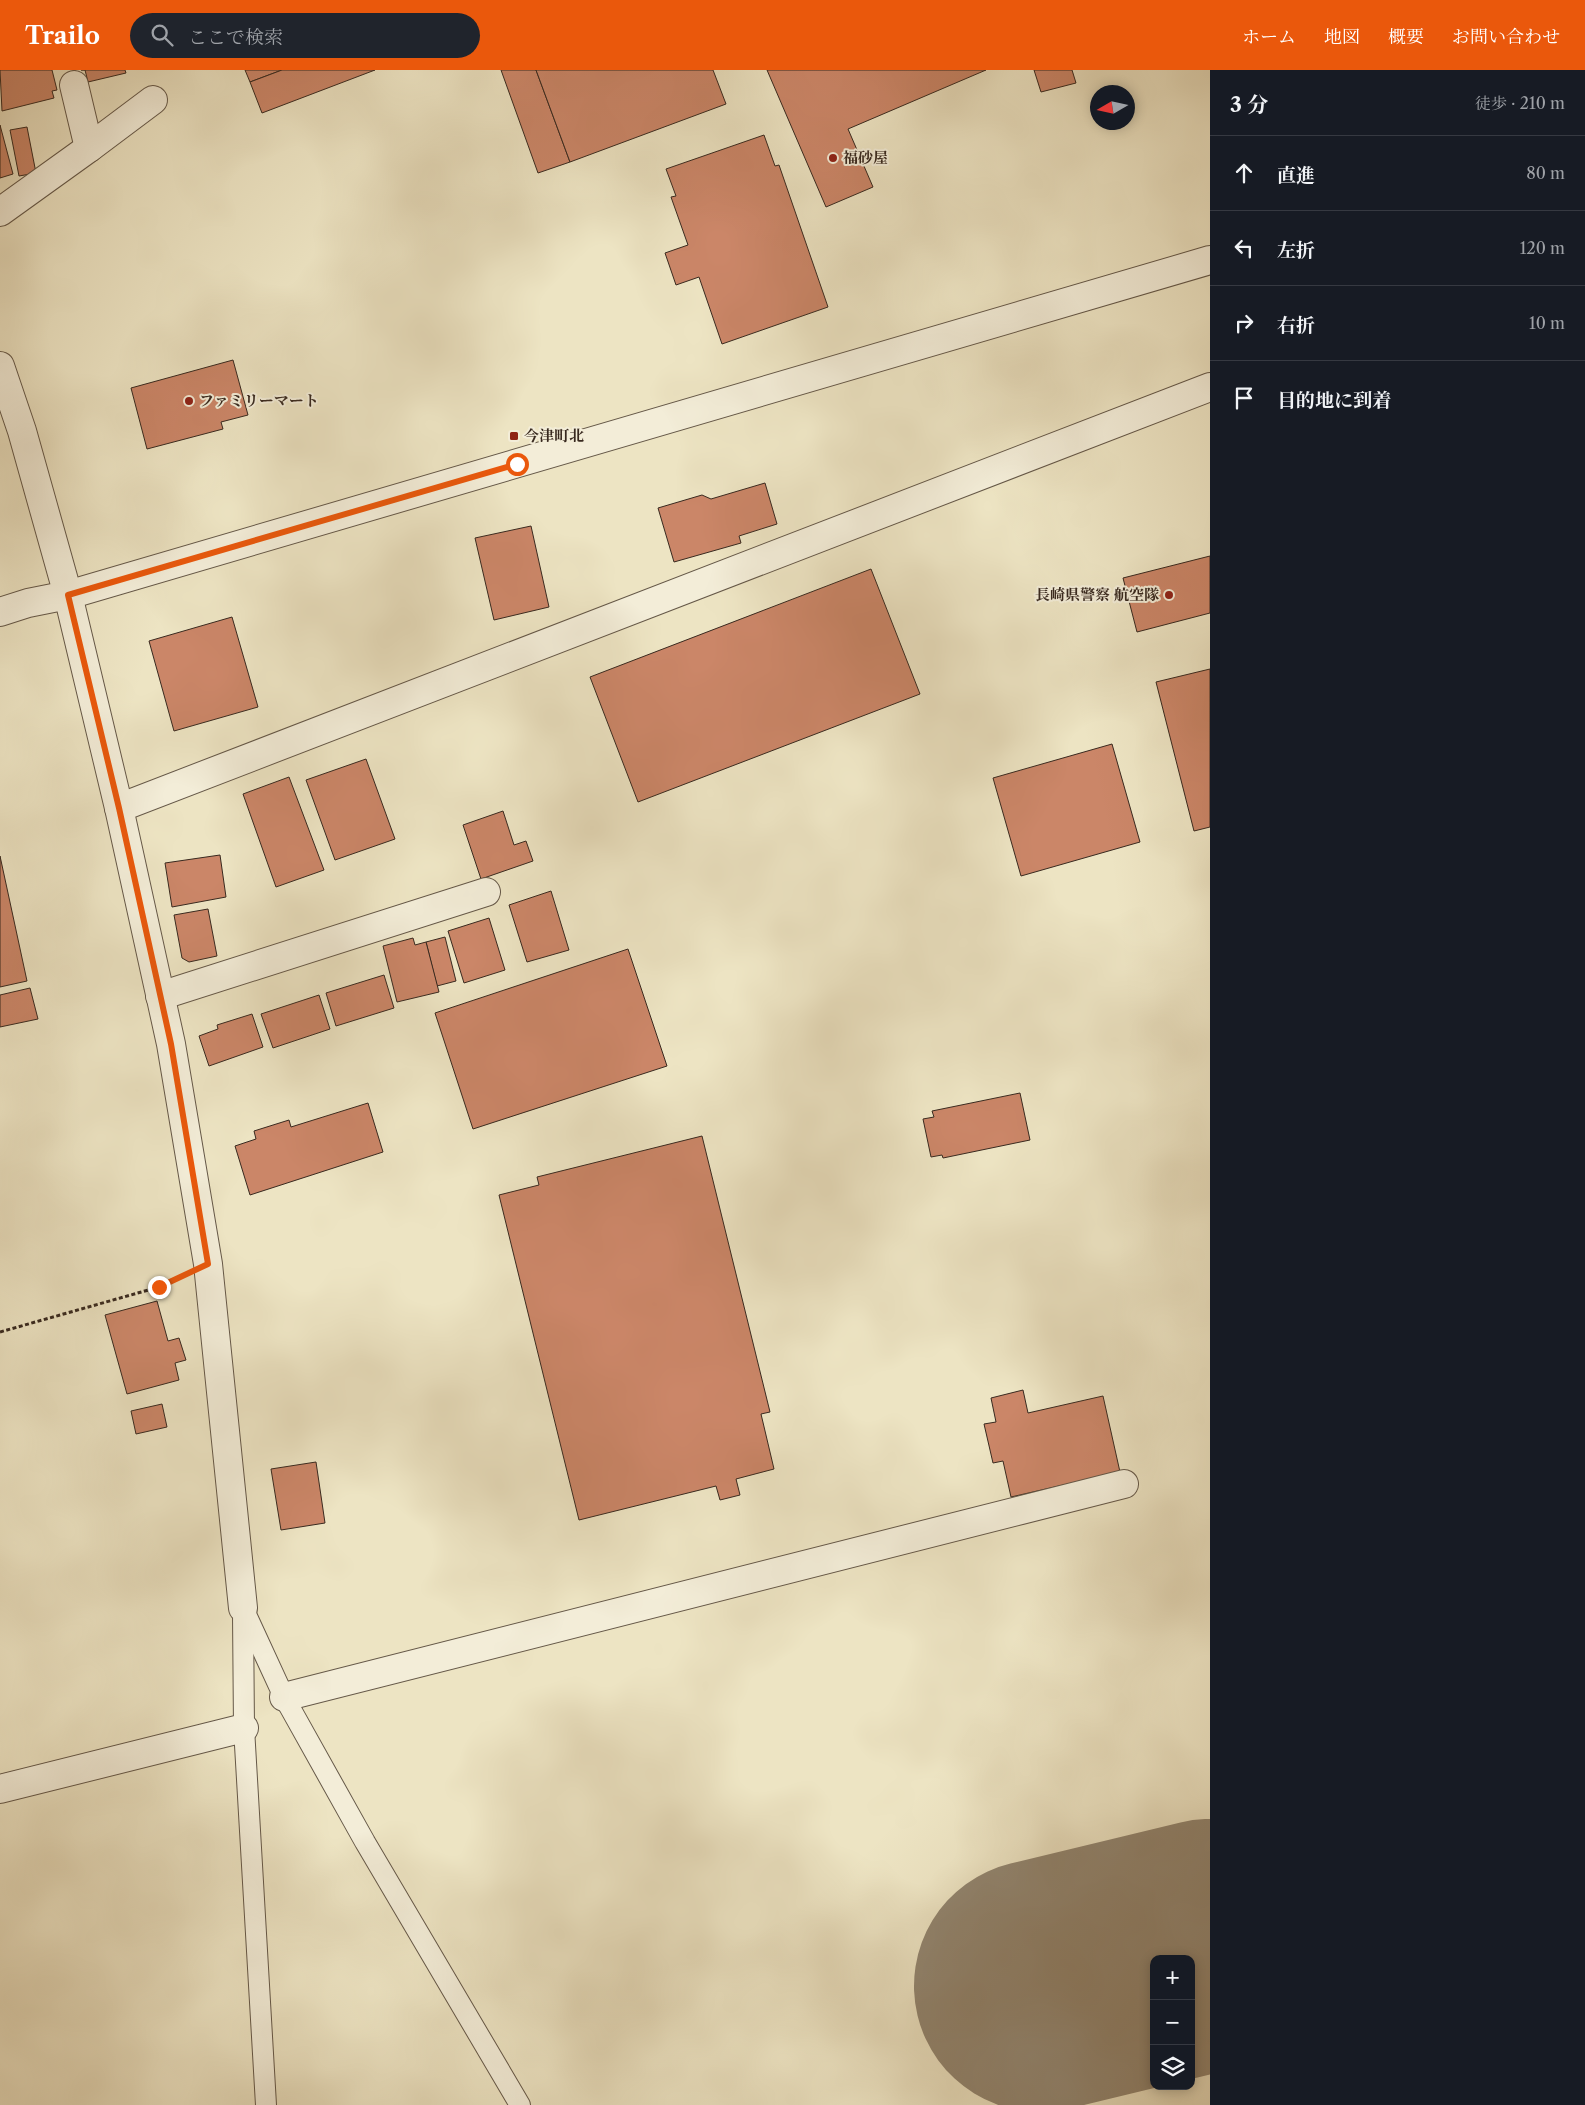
<!DOCTYPE html>
<html lang="ja">
<meta charset="utf-8">
<style>
:root{--surface:#171b24;--page:#20242c;--text:#f1f3f6;--muted:#9ea1a6;--line:#363941;--accent:#ea580c}
body{margin:0;font-family:"Libre Caslon Text","Noto Serif JP",serif;background:var(--page);color:var(--text)}
.controls{position:absolute;right:15px;bottom:15px;display:grid;overflow:hidden;border-radius:10px;box-shadow:0 2px 12px #0003}
.controls button{width:45px;height:45px;display:grid;place-items:center;padding:0;border:0;border-bottom:1px solid var(--line);background:var(--surface);color:var(--text);font:25px sans-serif}
.compass{position:absolute;left:1090px;top:15px;width:45px;height:45px;border-radius:50%;background:var(--surface);box-shadow:0 2px 12px #0003;rotate:261deg}
.stop{position:absolute;width:15px;height:15px;margin:-11px;border:4px solid #ea580c;border-radius:50%;background:#fff}
.stop.end{background:#ea580c;border-color:#fff;box-shadow:0 1px 5px #0008}
.list{margin:0;padding:0;list-style:none}
h2{display:flex;justify-content:space-between;align-items:center;height:65px;margin:0;padding:0 20px;font-size:21px}
h2 small{font-size:16px;font-weight:400;color:var(--muted)}
.list li{display:grid;grid-template-columns:32px 1fr auto;gap:15px;align-items:center;box-sizing:border-box;height:75px;padding:0 20px;border-top:1px solid var(--line)}
.list b{display:block;font-size:19px;white-space:nowrap}
.list em{font-size:16px;font-style:normal;color:var(--muted)}
.icon{flex:none;width:28px;height:28px;fill:none;stroke:currentColor;stroke-width:2;stroke-linecap:round;stroke-linejoin:round}
.map{position:relative;flex:none;width:1210px;height:2035px;overflow:hidden}
header{display:flex;align-items:center;gap:30px;box-sizing:border-box;height:70px;padding:0 25px;background:var(--accent);color:#fff}
header strong{font-size:24px}
nav{display:flex;gap:28px;margin-inline-start:auto;font-size:18px}
.search{width:350px;height:45px;background:var(--page);display:flex;align-items:center;gap:12px;box-sizing:border-box;padding:0 18px;border-radius:28px;color:var(--muted);font-size:19px}
main{display:flex}
aside{flex:1;background:var(--surface)}
.map>svg:first-child{display:block}
.lines{fill:none;stroke-linecap:round;stroke-linejoin:round}
.runway{stroke:#928671;stroke-width:252}
.building{fill:#cb8668;stroke:#38291f}
.service-casing{stroke:#655848;stroke-width:22}
.minor-casing{stroke:#655848;stroke-width:30}
.tertiary-casing{stroke:#655848;stroke-width:30}
.path{stroke:#38291f;stroke-width:3;stroke-dasharray:4 2.5;stroke-linecap:butt}
.service{stroke:#f3edd8;stroke-width:20}
.minor{stroke:#f3edd8;stroke-width:28}
.tertiary{stroke:#f3edd8;stroke-width:28}
.route{stroke:#ea580c;stroke-width:6}
.poi-dot{fill:#8f2418;stroke:#f3edd8;stroke-width:2}
.labels{text-anchor:middle;stroke-width:4;stroke-linejoin:round;paint-order:stroke}
.poi-label{font-size:15px;font-weight:bold;fill:#38291f;stroke:#f3edd8;text-anchor:start}
</style>
<header>
<strong>Trailo</strong>
<div class="search"><svg class="icon" aria-label="search" viewBox="0 0 24 24"><circle cx="10" cy="10" r="6"/><path d="M15 15l6 6"/></svg>ここで検索</div>
<nav><a>ホーム</a><a>地図</a><a>概要</a><a>お問い合わせ</a></nav>
</header>
<main>
<div class="map">
<svg width="1210" height="2035" viewBox="0 0 1210 2035">
<rect width="100%" height="100%" fill="#ede4c3"/>
<filter id="stains"><feTurbulence type="fractalNoise" baseFrequency=".004" numOctaves="4"/><feColorMatrix values="0 0 0 0 .2 0 0 0 0 .09 0 0 0 0 .02 0 0 0 .5 -.17"/></filter>
<radialGradient id="worn" r=".72"><stop offset=".6" stop-color="#630" stop-opacity="0"/><stop offset="1" stop-color="#630" stop-opacity=".3"/></radialGradient>
<g class="lines">
<path class="runway" d="M1040 1916 1210 1875"/>
</g>
<g class="building">
<path d="M0 0H52L57 20 52 21 54 28 2 41Z"/>
<path d="M81 0H125L126 3 88 12 85 0Z"/>
<path d="M245 0H282L250 12Z"/>
<path d="M282 0H375L262 43 250 12Z"/>
<path d="M501 0H536L570 92 538 103Z"/>
<path d="M536 0H713L726 34 570 92Z"/>
<path d="M767 0H986L848 59 873 117 826 137Z"/>
<path d="M1034 0H1072L1076 13 1041 22Z"/>
<path d="M0 55 13 104 0 108Z"/>
<path d="M27 57 36 103 19 106 10 60Z"/>
<path d="M764 65 775 96 779 95 828 237 722 274 699 207 676 215 665 183 688 175 671 127 676 126 666 99Z"/>
<path d="M233 290 248 345 221 352 223 359 147 379 131 318Z"/>
<path d="M765 413 777 454 739 466 741 473 674 492 658 438 702 425 711 429Z"/>
<path d="M531 456 549 537 494 550 475 468Z"/>
<path d="M1210 486V543L1137 562 1123 508Z"/>
<path d="M871 499 920 624 638 732 590 607Z"/>
<path d="M232 547 258 637 174 661 149 571Z"/>
<path d="M1210 599V757L1194 761 1156 612Z"/>
<path d="M1112 674 1140 772 1021 806 993 708Z"/>
<path d="M366 689 395 769 335 790 306 710Z"/>
<path d="M289 707 324 800 276 817 243 724Z"/>
<path d="M503 741 514 775 526 771 533 791 481 809 463 755Z"/>
<path d="M220 785 226 827 172 837 165 793Z"/>
<path d="M0 786 27 911 0 917Z"/>
<path d="M551 821 569 880 527 892 509 835Z"/>
<path d="M208 839 217 886 189 892 182 888 174 845Z"/>
<path d="M489 848 505 900 464 913 448 861Z"/>
<path d="M445 867 456 911 437 916 426 872Z"/>
<path d="M413 868 415 875 426 872 439 922 397 932 383 876Z"/>
<path d="M628 879 667 996 473 1059 435 943Z"/>
<path d="M384 905 394 938 336 956 326 923Z"/>
<path d="M30 918 38 949 0 957V925Z"/>
<path d="M319 925 330 959 273 978 261 944Z"/>
<path d="M252 944 263 977 209 996 199 966 218 959 217 955Z"/>
<path d="M1020 1023 1030 1070 943 1088 942 1085 931 1087 923 1049 934 1047 932 1041Z"/>
<path d="M368 1033 383 1082 250 1125 235 1076 256 1069 254 1061 289 1050 291 1057Z"/>
<path d="M702 1066 770 1342 761 1344 774 1399 736 1409 740 1425 720 1430 716 1416 579 1450 499 1125 539 1115 537 1107Z"/>
<path d="M157 1231 168 1271 179 1268 186 1290 175 1293 179 1310 127 1324 105 1245Z"/>
<path d="M1023 1320 1028 1343 1103 1326 1120 1402 1011 1427 1003 1391 993 1393 984 1354 996 1352 991 1328Z"/>
<path d="M162 1334 167 1357 136 1364 131 1341Z"/>
<path d="M316 1392 325 1453 281 1460 271 1399Z"/>
</g>
<g class="lines">
<g class="service-casing">
<g id="service">
<path d="M243 1538 284 1627 365 1772 520 2035"/>
<path d="M243 1545 244 1658 266 2035"/>
</g>
</g>
<g class="minor-casing">
<g id="minor">
<path d="M89 78 153 30"/>
<path d="M0 142 89 78 74 15"/>
<path d="M119 738 1210 317"/>
<path d="M160 926 486 822"/>
<path d="M284 1627 1124 1414"/>
<path d="M0 1719 244 1658"/>
</g>
</g>
<g class="tertiary-casing">
<g id="tertiary">
<path d="M0 296 22 361 68 525 119 738 171 974 208 1194 243 1538"/>
<path d="M0 542 28 533 68 525 1210 190"/>
</g>
</g>
<path class="path" d="M0 1262 159 1217 175 1209"/>
<use href="#service" class="service"/>
<use href="#minor" class="minor"/>
<use href="#tertiary" class="tertiary"/>
</g>
<g class="lines">
<path class="route" d="M159 1217 208 1194 171 974 119 738 68 525 517 394"/>
</g>
<g class="poi-dot">
<circle cx="833" cy="88" r="5"/>
<circle cx="189" cy="331" r="5"/>
<rect x="509" y="361" width="10" height="10" rx="2.5"/>
<circle cx="1169" cy="525" r="5"/>
</g>
<g class="labels">
<g class="poi-label">
<text x="843" y="93">福砂屋</text>
<text x="199" y="336">ファミリーマート</text>
<text x="524" y="371">今津町北</text>
<text x="1159" y="530" text-anchor="end">長崎県警察 航空隊</text>
</g>
</g>
<rect width="100%" height="100%" filter="url(#stains)"/>
<rect width="100%" height="100%" fill="url(#worn)"/>
</svg>
<div class="controls">
<button>+</button>
<button>−</button>
<button><svg class="icon" aria-label="layers" viewBox="0 0 24 24"><path d="M12 4l9 5-9 5-9-5zM3 14l9 5 9-5"/></svg></button>
</div>
<svg class="compass" viewBox="-18 -18 36 36"><path d="M0-13l5 13h-10z" fill="#e53935"/><path d="M0 13l5-13h-10z" fill="#9ea1a6"/></svg>
<div class="stop" style="left:517px;top:394px"></div>
<div class="stop end" style="left:159px;top:1217px"></div>
</div>
<aside>
<h2>3 分<small>徒歩 · 210 m</small></h2>
<ul class="list">
<li><svg class="icon" aria-label="ahead" viewBox="0 0 24 24"><path d="M12 20V5M6 11l6-6 6 6"/></svg><div><b>直進</b></div><em>80 m</em></li>
<li><svg class="icon" aria-label="left" viewBox="0 0 24 24"><path d="M17 20v-9H6M10 6l-5 5 5 5"/></svg><div><b>左折</b></div><em>120 m</em></li>
<li><svg class="icon" aria-label="right" viewBox="0 0 24 24"><path d="M7 20v-9h11M14 6l5 5-5 5"/></svg><div><b>右折</b></div><em>10 m</em></li>
<li><svg class="icon" aria-label="arrive" viewBox="0 0 24 24"><path d="M6 21V4h12l-3 4 3 4H6"/></svg><div><b>目的地に到着</b></div></li>
</ul>
</aside>
</main>
